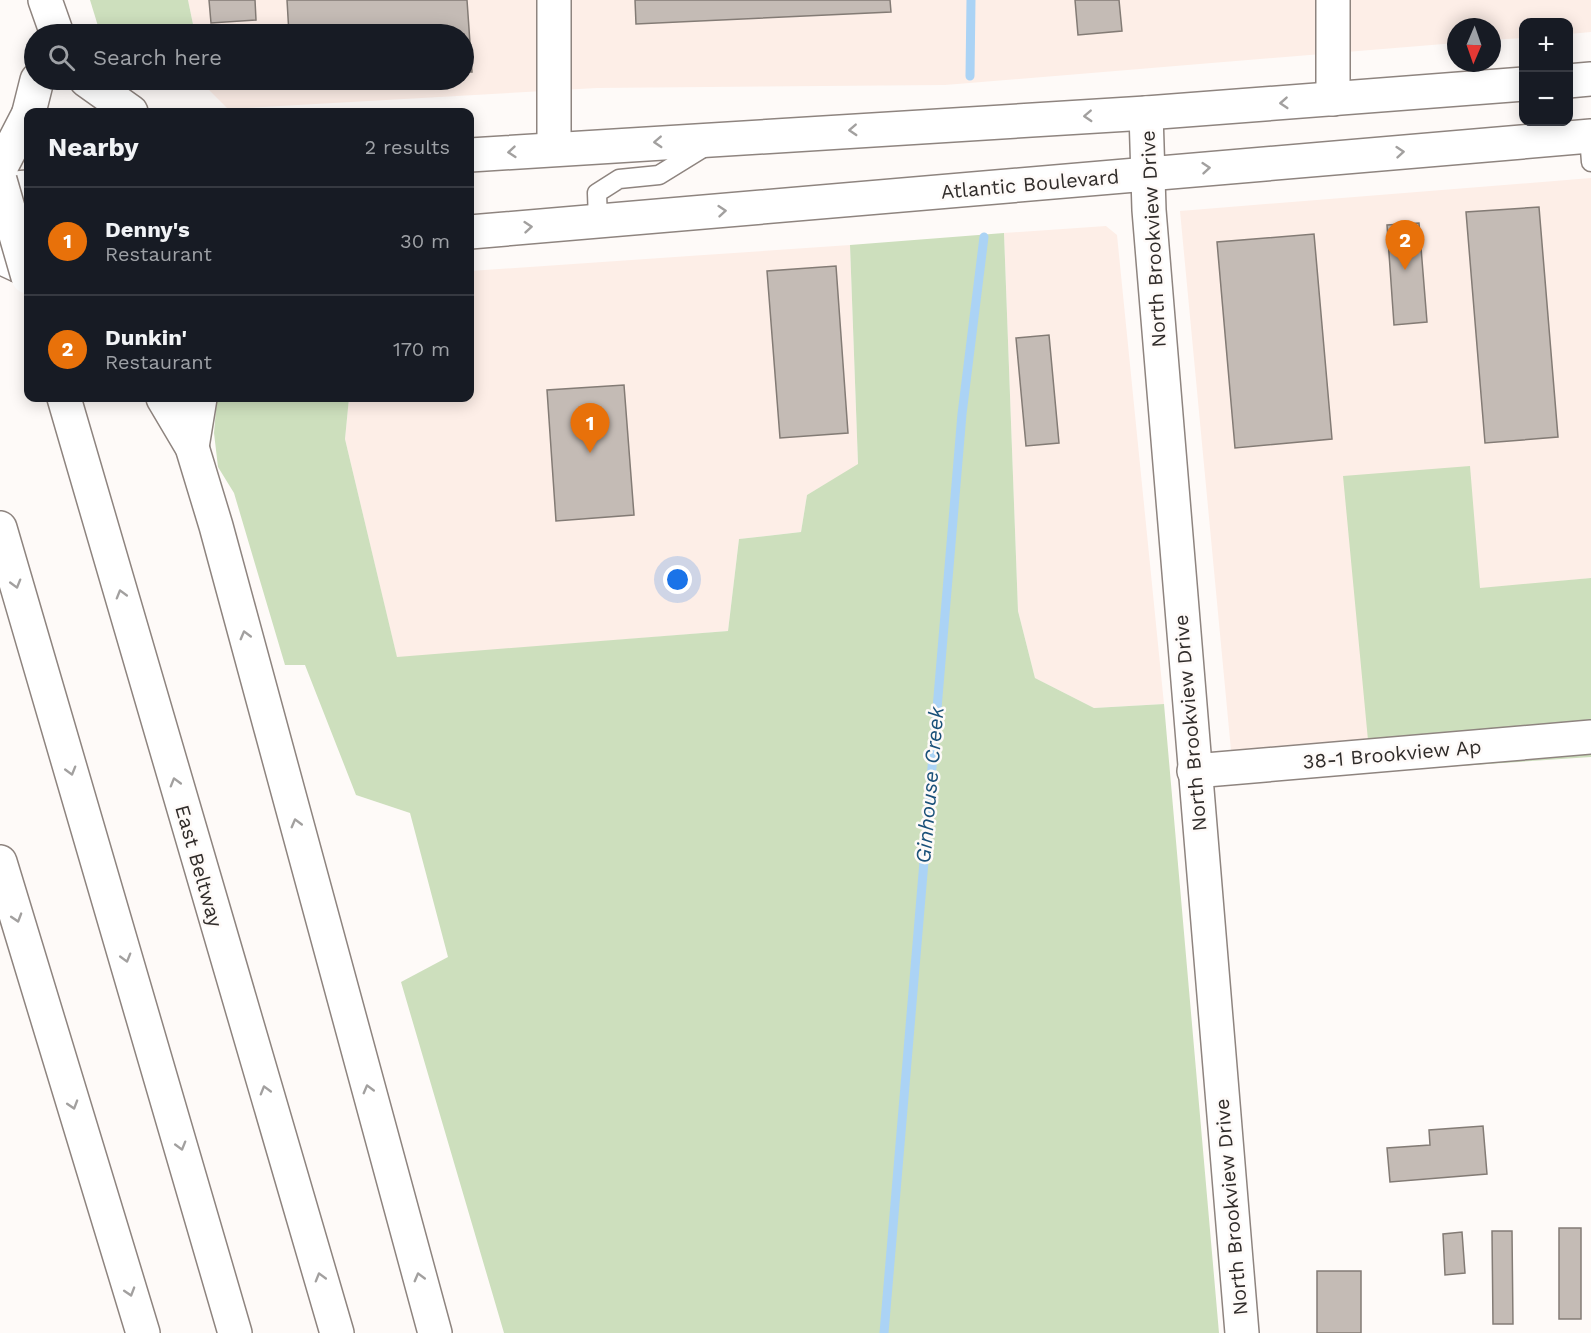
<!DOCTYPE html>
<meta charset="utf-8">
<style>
:root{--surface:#171b24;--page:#20242c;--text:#f1f3f6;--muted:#9ea1a6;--line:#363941;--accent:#21934d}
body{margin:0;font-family:"Work Sans",sans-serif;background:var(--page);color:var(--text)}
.controls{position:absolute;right:18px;top:18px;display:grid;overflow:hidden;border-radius:12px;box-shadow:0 3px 15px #0003}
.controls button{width:54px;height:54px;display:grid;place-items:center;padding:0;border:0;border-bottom:2px solid var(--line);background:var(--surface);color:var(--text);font:30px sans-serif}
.compass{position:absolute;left:1447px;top:18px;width:54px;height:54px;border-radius:50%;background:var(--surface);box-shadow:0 3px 15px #0003;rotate:182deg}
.you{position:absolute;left:678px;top:580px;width:21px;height:21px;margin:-15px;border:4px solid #fff;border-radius:50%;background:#1a73e8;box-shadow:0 0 0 9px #1a73e833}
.badge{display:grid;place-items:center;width:39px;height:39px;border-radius:50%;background:var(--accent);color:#fff;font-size:20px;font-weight:700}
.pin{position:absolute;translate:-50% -50px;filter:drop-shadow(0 2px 3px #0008)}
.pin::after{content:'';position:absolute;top:32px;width:21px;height:18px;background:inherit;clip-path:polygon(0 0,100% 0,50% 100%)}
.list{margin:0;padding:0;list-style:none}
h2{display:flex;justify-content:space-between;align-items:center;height:78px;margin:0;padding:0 24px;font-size:26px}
h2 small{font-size:20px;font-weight:400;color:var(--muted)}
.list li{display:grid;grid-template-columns:39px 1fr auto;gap:18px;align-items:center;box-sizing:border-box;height:108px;padding:0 24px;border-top:2px solid var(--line)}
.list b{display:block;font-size:22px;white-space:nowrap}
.list p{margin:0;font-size:20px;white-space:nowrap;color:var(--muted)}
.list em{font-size:20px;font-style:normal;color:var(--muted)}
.icon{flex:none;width:33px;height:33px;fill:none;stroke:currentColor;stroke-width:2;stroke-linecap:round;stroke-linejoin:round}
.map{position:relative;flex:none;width:1591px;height:1333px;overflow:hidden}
.search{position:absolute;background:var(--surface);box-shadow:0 3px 15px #0003;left:24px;top:24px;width:450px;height:66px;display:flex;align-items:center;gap:15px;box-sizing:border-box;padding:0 21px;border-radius:33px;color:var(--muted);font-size:22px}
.panel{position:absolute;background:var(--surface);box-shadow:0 3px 15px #0003;left:24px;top:108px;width:450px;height:294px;border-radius:12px}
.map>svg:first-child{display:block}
.built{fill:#fdeee7}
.green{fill:#cddfbd}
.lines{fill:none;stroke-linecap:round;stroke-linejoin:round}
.stream{stroke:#abd3f5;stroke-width:9}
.building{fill:#c4bbb5;stroke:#837b75;stroke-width:1.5}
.service-casing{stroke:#8e847f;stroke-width:21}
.minor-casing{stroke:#8e847f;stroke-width:36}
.trunk-casing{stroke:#8e847f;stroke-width:36}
.motorway-casing{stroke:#8e847f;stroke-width:36}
.service{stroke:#fff;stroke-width:18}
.minor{stroke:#fff;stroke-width:33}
.trunk{stroke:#fff;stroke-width:33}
.motorway{stroke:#fff;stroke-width:33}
.motorway-bridge-casing{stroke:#8e847f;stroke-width:36;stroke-linecap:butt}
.motorway-bridge{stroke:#fff;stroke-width:33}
.oneway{stroke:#a2a09f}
.labels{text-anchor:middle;stroke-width:5;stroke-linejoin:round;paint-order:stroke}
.street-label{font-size:20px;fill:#302c2a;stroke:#fefaf8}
.water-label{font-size:21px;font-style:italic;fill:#195079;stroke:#fefaf8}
</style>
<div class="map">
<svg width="1591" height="1333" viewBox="0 0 1591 1333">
<rect width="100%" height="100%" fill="#fefaf8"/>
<g class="built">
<path d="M188 0H1591V32L1569 34 1568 22H1524L1523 38 1492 40V27H1456V43L945 85 597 88 228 109 206 87 204 80H464V34H195Z"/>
<path d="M1591 178V578L1480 589 1371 772 1234 782 1180 211Z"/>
<path d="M1106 226 1117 235 1164 704 1094 708 1035 678 1018 611 1004 233Z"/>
<path d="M850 245 858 465 807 495 801 532 739 539 728 631 397 658 345 439 349 398H470V271Z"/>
</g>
<g class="green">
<path d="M90 0H188L195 34H108L98 26Z"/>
<path d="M1004 233 1018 611 1035 678 1094 708 1164 704 1219 1333H504L401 982 448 957 410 813 356 795 305 665H285L234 493 218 467 214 433 217 398H349L345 439 397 657 728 631 739 539 801 532 807 495 858 464 850 245Z"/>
<path d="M1470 466 1480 588 1591 578V757L1371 772 1343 476Z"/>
</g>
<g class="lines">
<g class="stream">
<path d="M970 76 971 0"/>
<path d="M884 1333 962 414 984 237"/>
</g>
</g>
<g class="building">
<path d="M209 0H255L256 20 211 23Z"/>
<path d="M287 0H467L472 72H464V34H289Z"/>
<path d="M635 0H890L891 12 636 24Z"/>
<path d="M1075 0H1119L1122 31 1078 35Z"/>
<path d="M293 80H360L293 84Z"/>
<path d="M1539 207 1558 437 1485 443 1466 212Z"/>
<path d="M1419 223 1427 322 1394 325 1387 225Z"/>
<path d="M1314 234 1332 439 1235 448 1217 242Z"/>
<path d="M836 266 848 433 780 438 767 271Z"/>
<path d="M1049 335 1059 443 1026 446 1016 338Z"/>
<path d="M624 385 634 515 556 521 547 390Z"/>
<path d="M1483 1126 1487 1174 1390 1182 1387 1148 1430 1145 1429 1130Z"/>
<rect x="1559" y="1228" width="22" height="91"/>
<path d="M1492 1231H1512L1513 1324H1493Z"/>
<path d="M1462 1232 1465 1273 1445 1275 1443 1234Z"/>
<rect x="1317" y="1271" width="44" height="62"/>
</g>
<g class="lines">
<g class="service-casing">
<g id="service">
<path d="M1589 136 1591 162"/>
<path d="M598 221 597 193 619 179 659 175 706 146"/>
</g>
</g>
<g class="minor-casing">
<g id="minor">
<path d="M1333 99V0"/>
<path d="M1146 113 1149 210 1242 1333"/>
<path d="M554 148V0"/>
<path d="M1194 771 1591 737"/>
</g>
</g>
<g class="trunk-casing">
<g id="trunk">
<path d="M1568 81 1591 79"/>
<path d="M470 155 1146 113 1524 84"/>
<path d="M0 189 28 187"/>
<path d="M470 232 1591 136"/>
</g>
</g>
<g class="motorway-casing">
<g id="motorway">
<path d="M45 0 57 34"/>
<path d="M86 80 131 112"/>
<path d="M29 112 37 80"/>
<path d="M0 169 28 115"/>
<path d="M0 257 28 270"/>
<path d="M64 398 337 1333"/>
<path d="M163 398 192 447 216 526 435 1333"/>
<path d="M192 447 200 398"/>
<path d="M0 528 235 1333"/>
<path d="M0 862 143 1333"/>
</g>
</g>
<use href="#service" class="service"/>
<use href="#minor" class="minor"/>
<use href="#trunk" class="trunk"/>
<use href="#motorway" class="motorway"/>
<g class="motorway-bridge-casing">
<path id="motorway-bridge" d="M0 180 28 277"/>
</g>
<use href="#motorway-bridge" class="motorway-bridge"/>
</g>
<defs><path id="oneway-chevron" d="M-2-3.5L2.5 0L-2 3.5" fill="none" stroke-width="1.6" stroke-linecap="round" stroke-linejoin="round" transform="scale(1.5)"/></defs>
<g class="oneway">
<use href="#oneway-chevron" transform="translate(1284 103) rotate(176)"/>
<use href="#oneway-chevron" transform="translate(1088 116) rotate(177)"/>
<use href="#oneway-chevron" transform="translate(853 130) rotate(177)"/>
<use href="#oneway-chevron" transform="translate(658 142) rotate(177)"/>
<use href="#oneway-chevron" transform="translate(512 152) rotate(175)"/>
<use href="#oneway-chevron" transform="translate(1400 152) rotate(-5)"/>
<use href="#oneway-chevron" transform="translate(1206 168) rotate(-5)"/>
<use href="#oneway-chevron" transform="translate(722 211) rotate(-5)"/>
<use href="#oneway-chevron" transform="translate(528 227) rotate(-5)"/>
<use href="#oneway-chevron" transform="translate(16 584) rotate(74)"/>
<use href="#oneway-chevron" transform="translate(121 594) rotate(-106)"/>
<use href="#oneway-chevron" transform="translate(245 635) rotate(-105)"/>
<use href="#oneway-chevron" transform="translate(71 771) rotate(74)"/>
<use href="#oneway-chevron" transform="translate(175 782) rotate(-106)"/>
<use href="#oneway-chevron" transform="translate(296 823) rotate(-105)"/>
<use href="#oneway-chevron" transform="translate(17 918) rotate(73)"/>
<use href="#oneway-chevron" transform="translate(126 958) rotate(74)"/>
<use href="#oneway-chevron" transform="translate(368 1089) rotate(-105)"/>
<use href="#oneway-chevron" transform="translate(265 1090) rotate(-106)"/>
<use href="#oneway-chevron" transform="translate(73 1105) rotate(73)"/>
<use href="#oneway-chevron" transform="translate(181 1146) rotate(74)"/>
<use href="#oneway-chevron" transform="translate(320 1277) rotate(-106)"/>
<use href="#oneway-chevron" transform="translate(419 1277) rotate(-105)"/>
<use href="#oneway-chevron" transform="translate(130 1292) rotate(73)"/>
</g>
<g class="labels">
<g class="street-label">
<text transform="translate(1030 184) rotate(-5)" y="7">Atlantic Boulevard</text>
<text transform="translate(1153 239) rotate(-93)" y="7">North Brookview Drive</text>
<text transform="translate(1190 723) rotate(-95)" y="7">North Brookview Drive</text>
<text transform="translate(1392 754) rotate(-5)" y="7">38-1 Brookview Ap</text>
<text transform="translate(199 866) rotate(74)" y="7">East Beltway</text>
<text transform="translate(1231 1207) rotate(-95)" y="7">North Brookview Drive</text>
</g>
<g class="water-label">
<text transform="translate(930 785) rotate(-85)" y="7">Ginhouse Creek</text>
</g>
</g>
</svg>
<div class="controls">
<button>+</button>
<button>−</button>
</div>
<svg class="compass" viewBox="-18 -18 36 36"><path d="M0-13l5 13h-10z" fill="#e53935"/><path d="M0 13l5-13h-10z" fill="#9ea1a6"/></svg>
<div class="you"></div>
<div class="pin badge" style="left:590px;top:453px;background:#e8710a">1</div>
<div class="pin badge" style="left:1405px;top:270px;background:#e8710a">2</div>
<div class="search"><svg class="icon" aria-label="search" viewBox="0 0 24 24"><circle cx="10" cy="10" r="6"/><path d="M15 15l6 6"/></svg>Search here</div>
<section class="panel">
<h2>Nearby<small>2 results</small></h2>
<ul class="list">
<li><span class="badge" style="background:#e8710a">1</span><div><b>Denny's</b><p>Restaurant</p></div><em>30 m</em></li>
<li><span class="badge" style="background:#e8710a">2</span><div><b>Dunkin'</b><p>Restaurant</p></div><em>170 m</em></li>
</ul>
</section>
</div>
